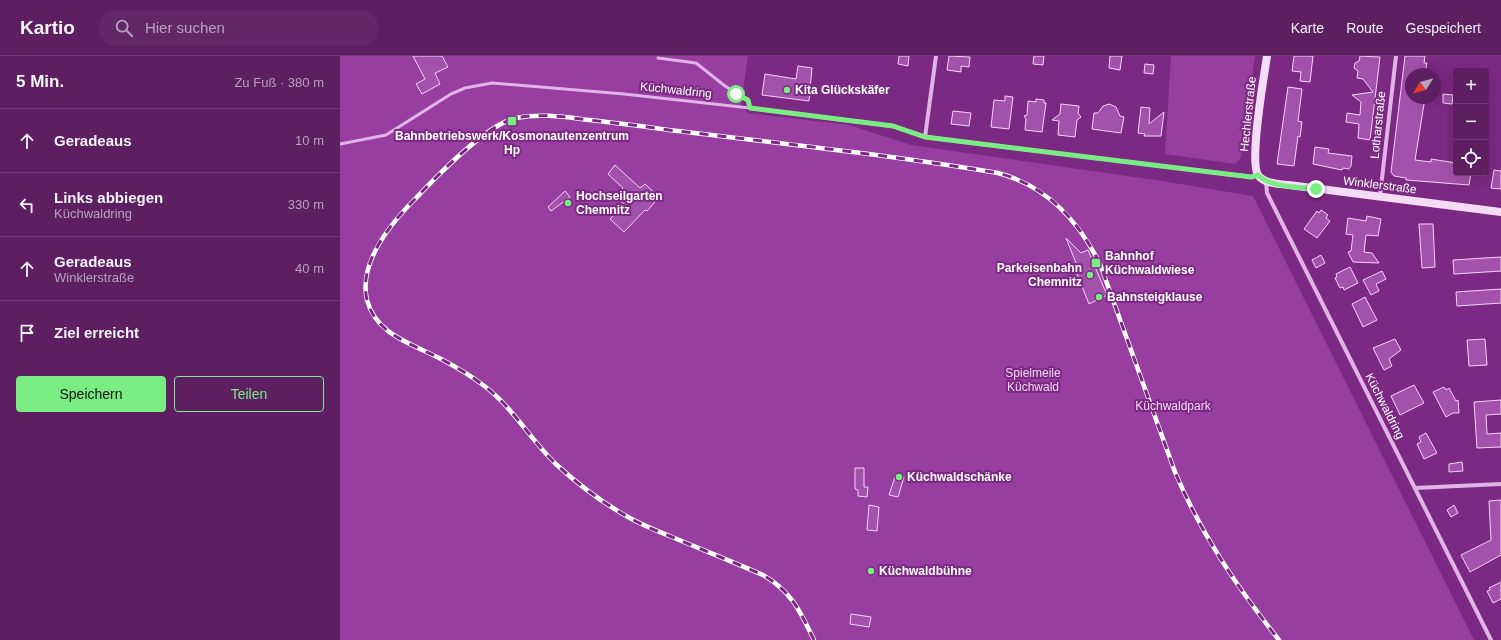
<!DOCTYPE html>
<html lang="de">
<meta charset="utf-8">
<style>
:root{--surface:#5d1f62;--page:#632768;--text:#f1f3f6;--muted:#b9a2be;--line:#723d77;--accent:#7aed82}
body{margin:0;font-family:Arial,sans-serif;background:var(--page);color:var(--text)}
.controls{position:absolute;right:12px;top:12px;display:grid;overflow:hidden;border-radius:4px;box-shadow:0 4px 16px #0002}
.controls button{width:36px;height:36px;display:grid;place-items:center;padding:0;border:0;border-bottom:1px solid var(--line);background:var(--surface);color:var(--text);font:20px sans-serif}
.compass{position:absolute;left:1065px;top:12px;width:36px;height:36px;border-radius:50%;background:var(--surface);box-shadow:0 4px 16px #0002;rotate:233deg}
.stop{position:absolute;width:12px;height:12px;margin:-9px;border:3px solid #7aed82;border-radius:50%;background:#fff}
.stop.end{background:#7aed82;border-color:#fff;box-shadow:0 1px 4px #0008}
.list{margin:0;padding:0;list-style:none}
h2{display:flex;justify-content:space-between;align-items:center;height:52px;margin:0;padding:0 16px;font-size:17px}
h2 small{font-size:13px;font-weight:400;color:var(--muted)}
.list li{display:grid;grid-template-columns:26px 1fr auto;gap:12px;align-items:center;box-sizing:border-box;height:64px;padding:0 16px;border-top:1px solid var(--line)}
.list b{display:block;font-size:15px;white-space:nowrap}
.list p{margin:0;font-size:13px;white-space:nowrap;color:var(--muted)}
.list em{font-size:13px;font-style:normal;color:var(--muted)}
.actions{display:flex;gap:8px;padding:12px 16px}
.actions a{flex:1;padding:9px 0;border:1px solid var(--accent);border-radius:4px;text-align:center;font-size:14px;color:var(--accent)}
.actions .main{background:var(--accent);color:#111}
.icon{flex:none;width:22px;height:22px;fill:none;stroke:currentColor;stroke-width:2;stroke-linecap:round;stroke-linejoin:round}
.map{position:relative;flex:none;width:1161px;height:584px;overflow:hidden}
header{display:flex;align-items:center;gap:24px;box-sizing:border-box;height:56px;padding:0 20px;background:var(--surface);border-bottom:1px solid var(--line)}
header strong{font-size:19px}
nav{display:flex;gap:22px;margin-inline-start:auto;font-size:14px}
.search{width:280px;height:36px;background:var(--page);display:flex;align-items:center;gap:10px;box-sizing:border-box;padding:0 14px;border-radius:22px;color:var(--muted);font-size:15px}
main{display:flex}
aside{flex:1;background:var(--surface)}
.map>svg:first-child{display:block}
.green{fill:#973ea0}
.building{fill:#a352ab;stroke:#f2d6f5}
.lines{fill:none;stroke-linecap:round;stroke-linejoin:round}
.service{stroke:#e1b3e7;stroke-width:3}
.minor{stroke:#e1b3e7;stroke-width:4}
.secondary{stroke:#f4dcf6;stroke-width:8}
.rail-casing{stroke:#fff;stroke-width:4.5}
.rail{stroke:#7c2983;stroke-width:3;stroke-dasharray:9;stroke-linecap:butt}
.route{stroke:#7aed82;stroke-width:5}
.poi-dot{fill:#7aed82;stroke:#7c2983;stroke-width:1.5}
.labels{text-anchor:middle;stroke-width:4;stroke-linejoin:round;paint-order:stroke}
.street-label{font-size:12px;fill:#fff;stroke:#7c2983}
.poi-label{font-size:12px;font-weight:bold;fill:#fff;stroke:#7c2983;text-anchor:start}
.park-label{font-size:12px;fill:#f2d6f5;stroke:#7c2983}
</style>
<header>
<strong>Kartio</strong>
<div class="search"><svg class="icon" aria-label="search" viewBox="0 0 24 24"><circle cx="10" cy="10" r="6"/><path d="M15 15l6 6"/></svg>Hier suchen</div>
<nav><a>Karte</a><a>Route</a><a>Gespeichert</a></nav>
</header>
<main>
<aside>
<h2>5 Min.<small>Zu Fuß · 380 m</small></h2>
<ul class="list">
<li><svg class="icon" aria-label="ahead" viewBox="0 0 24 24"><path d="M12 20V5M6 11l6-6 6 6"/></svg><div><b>Geradeaus</b></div><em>10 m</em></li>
<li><svg class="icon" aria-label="left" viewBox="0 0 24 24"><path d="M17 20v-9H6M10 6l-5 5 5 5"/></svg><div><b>Links abbiegen</b><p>Küchwaldring</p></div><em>330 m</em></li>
<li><svg class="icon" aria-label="ahead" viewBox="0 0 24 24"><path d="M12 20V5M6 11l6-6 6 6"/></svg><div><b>Geradeaus</b><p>Winklerstraße</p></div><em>40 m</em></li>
<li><svg class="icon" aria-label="arrive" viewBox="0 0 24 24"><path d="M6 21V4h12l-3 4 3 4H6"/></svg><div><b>Ziel erreicht</b></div></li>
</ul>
<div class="actions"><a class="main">Speichern</a><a>Teilen</a></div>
</aside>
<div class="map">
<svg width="1161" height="584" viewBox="0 0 1161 584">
<rect width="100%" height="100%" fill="#7c2983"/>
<g class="green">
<path d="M0 0H408L401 50 408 57 509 69 571 89 822 125 913 140 1134 584H0Z"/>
<path d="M831 0H915L901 102 895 108 825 98Z"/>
</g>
<g class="building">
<path d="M73 0H102L108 11 95 17 100 28 82 38 76 28 85 23Z"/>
<path d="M559 0H569L568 10 558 8Z"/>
<path d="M609 0 630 1 629 11 621 10V16L607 14Z"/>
<path d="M694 0H704L703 9 693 8Z"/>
<path d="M770 0H782L780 14 769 12Z"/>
<path d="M954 0H973L970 26 960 25 961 16 952 15Z"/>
<path d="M1020 0 1040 1 1030 84 1018 82 1019 68 1006 66 1007 57 1020 59 1021 46 1012 39 1033 36 1023 23 1017 22 1018 15 1014 12 1015 7 1019 5Z"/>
<path d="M1065 0H1085L1084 7H1087L1085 18H1071V42H1085L1075 104 1091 106V103L1116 107V117H1131L1129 129 1066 124V122L1054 120 1051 116Z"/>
<path d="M805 8 814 9 813 18 804 17Z"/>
<path d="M458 10 472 12 469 45 422 39 425 18 456 23Z"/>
<path d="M948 31 962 33 958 65 962 66 960 81 958 80 954 110 937 108Z"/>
<path d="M1103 38 1113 39 1112 48 1103 47Z"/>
<path d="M665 40 673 41 669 73 651 71 654 44 665 45Z"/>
<path d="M696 43 704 44V47H706L702 76 685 74 686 63 684 60 687 59 688 45 696 46Z"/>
<path d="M721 48 739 50 738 57 741 61 737 64 735 81 718 79 719 65 712 64 720 58Z"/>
<path d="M769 48 776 51 780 60 784 61 781 77 752 73 754 57H758L763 50Z"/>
<path d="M801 51 810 52 809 68 824 56 821 80H804L805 78 798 77Z"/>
<path d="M613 55 631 57 629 70 611 68Z"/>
<path d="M975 91 989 93 988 97 1012 100 1011 110 1009 113 1003 112 1002 114 973 108Z"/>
<path d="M275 109 300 132 305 128 318 140 313 144 315 146 307 155 305 154 284 176 270 163 284 148 279 144V136L283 132 268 118Z"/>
<path d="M1154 114 1161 115V133L1151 132Z"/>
<path d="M225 135 230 141 211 155 208 151Z"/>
<path d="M981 154 988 159 986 162 990 165 977 182 964 173 977 155 979 157Z"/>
<path d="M1027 160 1041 163 1038 180 1026 179 1024 196 1032 197 1039 207 1013 206 1008 196 1011 195 1013 179 1006 178 1008 162 1026 165Z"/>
<path d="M1079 168H1093L1095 211 1082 212Z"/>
<path d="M726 182 741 197 748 194 767 239 749 248 737 218 740 217Z"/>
<path d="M981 199 985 207 976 212 972 204Z"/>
<path d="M1161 201V215L1114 218 1113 204Z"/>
<path d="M1010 211 1018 227 1004 234 1003 231 1000 232 995 222 997 221 996 218Z"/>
<path d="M1042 215 1046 223 1036 228 1039 235 1031 239 1023 224Z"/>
<path d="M1161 233V247L1117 250 1116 236Z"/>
<path d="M1025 241 1037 264 1023 271 1012 248Z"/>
<path d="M1055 283 1061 294 1049 303 1052 310 1044 314 1033 292Z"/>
<path d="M1145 283 1147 309 1129 310 1127 284Z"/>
<path d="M1074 329 1084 347 1060 359 1051 340Z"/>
<path d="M1104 331 1106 334 1109 332 1116 345 1118 344 1119 357H1113L1106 361 1093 336Z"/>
<path d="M1161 344V358L1146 359 1147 378 1161 377V391L1137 392 1134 346Z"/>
<path d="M1086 377 1097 397 1084 403 1077 388 1081 386 1079 381Z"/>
<path d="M1122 406 1123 415 1109 416V408Z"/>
<path d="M515 412H524V431H528L527 441 518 440V434L515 433Z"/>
<path d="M556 418 564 421 558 441 549 439Z"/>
<path d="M1161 444V499L1130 516 1121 499 1151 484 1149 445Z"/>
<path d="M529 449 539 451 537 475 527 474Z"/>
<path d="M1114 449 1118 457 1111 461 1107 454Z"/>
<path d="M1161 526V543L1153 547 1147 535 1150 534 1149 532Z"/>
<path d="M511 558 531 561 529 571 510 568Z"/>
</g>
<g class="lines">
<path class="service" d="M0 88 46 79 111 38 125 32 152 27 284 38 410 52 408 44 385 30 356 7 318 2"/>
<g class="minor">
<path d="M410 52 553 70 585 81 911 121 918 119"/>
<path d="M585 81 596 0"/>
<path d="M926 125 927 137 1151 584"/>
<path d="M1040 140 1056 0"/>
<path d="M1075 432 1161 428"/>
</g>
<path class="secondary" d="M927 0C924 21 909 104 918 119 924 128 940 128 949 129L1161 156"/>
<g class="rail-casing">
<path id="rail" d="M474 584C460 555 452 536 423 519 393 506 363 494 332 481 317 475 302 469 288 461 263 447 239 429 218 410 191 385 173 351 143 329 130 319 116 311 101 303 73 288 36 279 27 244 18 206 51 167 76 142 97 120 147 68 176 62 200 57 225 61 249 64 276 67 302 70 329 74 439 87 549 99 658 117 707 130 738 164 760 208L835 416C861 478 897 531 939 584"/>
</g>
<use href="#rail" class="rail"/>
</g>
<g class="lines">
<path class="route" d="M396 38 408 44 410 52 553 70 585 81 911 121 918 119C931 132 960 131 976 133"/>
</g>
<g class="poi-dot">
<circle cx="447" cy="34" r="4"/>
<rect x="167" y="60" width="10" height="10" rx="2"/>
<circle cx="228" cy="147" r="4"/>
<rect x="751" y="202" width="10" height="10" rx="2"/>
<circle cx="750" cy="219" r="4"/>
<circle cx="759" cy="241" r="4"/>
<circle cx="559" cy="421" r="4"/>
<circle cx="531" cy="515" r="4"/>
</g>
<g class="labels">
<g class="street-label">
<text transform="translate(336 34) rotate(6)" y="4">Küchwaldring</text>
<text transform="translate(908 58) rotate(-84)" y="4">Hechlerstraße</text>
<text transform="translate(1038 69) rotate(-84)" y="4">Lotharstraße</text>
<text transform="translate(1040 129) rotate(7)" y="4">Winklerstraße</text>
<text transform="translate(1045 350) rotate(63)" y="4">Küchwaldring</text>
</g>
<g class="poi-label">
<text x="455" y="38">Kita Glückskäfer</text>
<text x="172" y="84" text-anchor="middle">Bahnbetriebswerk/Kosmonautenzentrum<tspan x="172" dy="14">Hp</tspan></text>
<text x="236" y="144">Hochseilgarten<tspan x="236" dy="14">Chemnitz</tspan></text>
<text x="765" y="204">Bahnhof<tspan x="765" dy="14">Küchwaldwiese</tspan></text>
<text x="742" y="216" text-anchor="end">Parkeisenbahn<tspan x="742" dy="14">Chemnitz</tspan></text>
<text x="767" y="245">Bahnsteigklause</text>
<text x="567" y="425">Küchwaldschänke</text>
<text x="539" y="519">Küchwaldbühne</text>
</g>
<g class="park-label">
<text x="693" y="321">Spielmeile<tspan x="693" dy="14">Küchwald</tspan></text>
<text x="833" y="354">Küchwaldpark</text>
</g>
</g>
</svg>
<div class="controls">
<button>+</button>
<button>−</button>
<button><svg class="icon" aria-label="locate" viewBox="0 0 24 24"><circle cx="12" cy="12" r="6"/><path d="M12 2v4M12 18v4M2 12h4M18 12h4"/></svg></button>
</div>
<svg class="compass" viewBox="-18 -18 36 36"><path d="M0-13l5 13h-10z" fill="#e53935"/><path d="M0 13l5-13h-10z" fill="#b9a2be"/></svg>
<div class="stop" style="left:396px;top:38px"></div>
<div class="stop end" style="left:976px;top:133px"></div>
</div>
</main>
